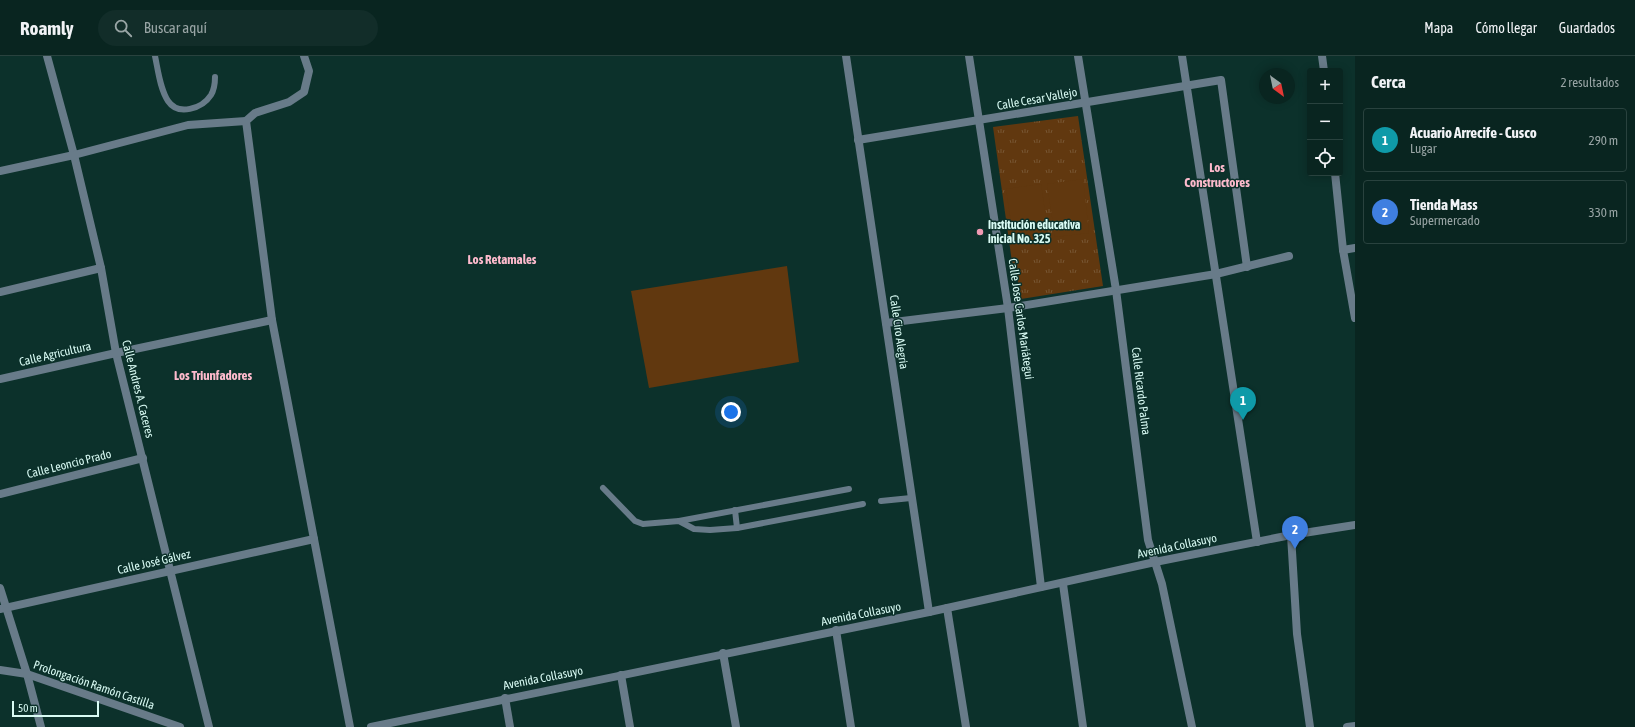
<!DOCTYPE html>
<html lang="es">
<meta charset="utf-8">
<style>
:root{--surface:#092520;--page:#122d29;--text:#f1f3f6;--muted:#99a5a5;--line:#29423e;--accent:#8c9099}
body{margin:0;font-family:"Asap Condensed",sans-serif;background:var(--page);color:var(--text)}
.controls{position:absolute;right:12px;top:12px;display:grid;overflow:hidden;border-radius:4px;box-shadow:0 2px 10px #0003}
.controls button{width:36px;height:36px;display:grid;place-items:center;padding:0;border:0;border-bottom:1px solid var(--line);background:var(--surface);color:var(--text);font:20px sans-serif}
.compass{position:absolute;left:1259px;top:12px;width:36px;height:36px;border-radius:50%;background:var(--surface);box-shadow:0 2px 10px #0003;rotate:147deg}
.scale{position:absolute;left:12px;bottom:10px;width:87px;box-sizing:border-box;padding-left:4px;border:2px solid #d9fbf4;border-top:0;font-size:11px;line-height:14px;white-space:nowrap;color:#d9fbf4;-webkit-text-stroke:3px #0c312b;paint-order:stroke}
.you{position:absolute;left:731px;top:356px;width:14px;height:14px;margin:-10px;border:3px solid #fff;border-radius:50%;background:#1a73e8;box-shadow:0 0 0 6px #1a73e833}
.badge{display:grid;place-items:center;width:26px;height:26px;border-radius:50%;background:var(--accent);color:#fff;font-size:13px;font-weight:700}
.pin{position:absolute;translate:-50% -33px;filter:drop-shadow(0 1px 2px #0008)}
.pin::after{content:'';position:absolute;top:21px;width:14px;height:12px;background:inherit;clip-path:polygon(0 0,100% 0,50% 100%)}
.list{margin:0;padding:0;list-style:none}
h2{display:flex;justify-content:space-between;align-items:center;height:52px;margin:0;padding:0 16px;font-size:17px}
h2 small{font-size:13px;font-weight:400;color:var(--muted)}
.list li{display:grid;grid-template-columns:26px 1fr auto;gap:12px;align-items:center;box-sizing:border-box;height:64px;margin:0 8px 8px;padding:0 8px;border:1px solid var(--line);border-radius:4px}
.list b{display:block;font-size:15px;white-space:nowrap}
.list p{margin:0;font-size:13px;white-space:nowrap;color:var(--muted)}
.list em{font-size:13px;font-style:normal;color:var(--muted)}
.icon{flex:none;width:22px;height:22px;fill:none;stroke:currentColor;stroke-width:2;stroke-linecap:round;stroke-linejoin:round}
.map{position:relative;flex:none;width:1355px;height:671px;overflow:hidden}
header{display:flex;align-items:center;gap:24px;box-sizing:border-box;height:56px;padding:0 20px;background:var(--surface);border-bottom:1px solid var(--line)}
header strong{font-size:19px}
nav{display:flex;gap:22px;margin-inline-start:auto;font-size:14px}
.search{width:280px;height:36px;background:var(--page);display:flex;align-items:center;gap:10px;box-sizing:border-box;padding:0 14px;border-radius:22px;color:var(--muted);font-size:15px}
main{display:flex}
aside{flex:1;background:var(--surface)}
.map>svg:first-child{display:block}
.park{fill:url(#park-tufts)}
.pitch{fill:#61380f}
.lines{fill:none;stroke-linecap:round;stroke-linejoin:round}
.service{stroke:#687b89;stroke-width:6}
.minor{stroke:#687b89;stroke-width:8}
.tertiary{stroke:#687b89;stroke-width:8}
.poi-dot{fill:#f19ab3;stroke:#0c312b;stroke-width:1.5}
.labels{text-anchor:middle;stroke-width:3;stroke-linejoin:round;paint-order:stroke}
.street-label{font-size:12px;fill:#d9fbf4;stroke:#0c312b}
.poi-label{font-size:12px;font-weight:bold;fill:#d9fbf4;stroke:#0c312b;text-anchor:start}
.neighbourhood-label{font-size:13px;font-weight:bold;fill:#fdbacc;stroke:#0c312b}
</style>
<header>
<strong>Roamly</strong>
<div class="search"><svg class="icon" aria-label="search" viewBox="0 0 24 24"><circle cx="10" cy="10" r="6"/><path d="M15 15l6 6"/></svg>Buscar aquí</div>
<nav><a>Mapa</a><a>Cómo llegar</a><a>Guardados</a></nav>
</header>
<main>
<div class="map">
<svg width="1355" height="671" viewBox="0 0 1355 671">
<defs>
<pattern id="park-tufts" width="24" height="20" patternUnits="userSpaceOnUse"><rect width="24" height="20" fill="#61380f"/><path d="M3 7l-1-3M5 7V3M7 7l1-3M15 17l-1-3M17 17v-4M19 17l1-3" fill="none" stroke="#775633"/></pattern>
</defs>
<rect width="100%" height="100%" fill="#0c312b"/>
<path class="park" d="M1078 60 1103 230 1021 243 1015 209 1012 206 993 71Z"/>
<g class="pitch">
<path d="M1083 123 1089 177 1055 181 1047 128Z"/>
<path d="M1041 128 1049 182 1014 186 1006 133Z"/>
<path d="M787 210 799 306 649 332 631 235Z"/>
</g>
<g class="lines">
<g class="service">
<path d="M155 0C158 14 160 33 168 45 178 60 202 53 211 39 214 34 215 28 215 21"/>
<path d="M603 432 635 465 643 468 679 465 694 473 710 474 737 472 863 448"/>
<path d="M881 445 911 442"/>
<path d="M735 454 737 472"/>
<path d="M679 465 849 433"/>
</g>
<g class="minor">
<path d="M47 0 74 99 101 212 116 297 209 671"/>
<path d="M304 0 309 15 304 36 289 46 255 57 246 65 272 264 350 671"/>
<path d="M846 0 929 556"/>
<path d="M969 0 1008 252 1041 531"/>
<path d="M1078 0 1116 234 1148 484 1162 528 1192 671"/>
<path d="M1182 0 1257 486"/>
<path d="M1322 0 1324 15"/>
<path d="M858 84 1221 24 1247 211"/>
<path d="M0 115 74 99 188 69 246 65"/>
<path d="M1335 117 1343 194 1355 262"/>
<path d="M1343 194 1355 192"/>
<path d="M0 236 101 212"/>
<path d="M886 267 1008 252 1216 218 1289 200"/>
<path d="M0 323 116 297 272 264"/>
<path d="M0 438 143 402"/>
<path d="M1291 479 1297 578 1310 671"/>
<path d="M1063 528 1083 671"/>
<path d="M0 532 27 618 41 671"/>
<path d="M947 552 966 671"/>
<path d="M0 553 314 483"/>
<path d="M836 574 851 671"/>
<path d="M723 597 736 671"/>
<path d="M0 614 27 618 180 671"/>
<path d="M621 619 630 671"/>
<path d="M505 642 510 671"/>
<path d="M1347 671 1355 670"/>
</g>
<path class="tertiary" d="M371 671 929 556 1155 506 1291 479 1355 469"/>
</g>
<circle class="poi-dot" cx="980" cy="176" r="4"/>
<g class="labels">
<g class="street-label">
<text transform="translate(1037 43) rotate(-10)" y="4">Calle Cesar Vallejo</text>
<text transform="translate(1021 263) rotate(82)" y="4">Calle Jose Carlos Mariátegui</text>
<text transform="translate(899 276) rotate(82)" y="4">Calle Ciro Alegria</text>
<text transform="translate(55 298) rotate(-13)" y="4">Calle Agricultura</text>
<text transform="translate(138 333) rotate(76)" y="4">Calle Andres A. Caceres</text>
<text transform="translate(1141 335) rotate(83)" y="4">Calle Ricardo Palma</text>
<text transform="translate(69 408) rotate(-14)" y="4">Calle Leoncio Prado</text>
<text transform="translate(1177 490) rotate(-12)" y="4">Avenida Collasuyo</text>
<text transform="translate(154 506) rotate(-13)" y="4">Calle José Gálvez</text>
<text transform="translate(861 558) rotate(-11)" y="4">Avenida Collasuyo</text>
<text transform="translate(543 622) rotate(-11)" y="4">Avenida Collasuyo</text>
<text transform="translate(94 629) rotate(19)" y="4">Prolongación Ramón Castilla</text>
</g>
<g class="poi-label">
<text x="988" y="173">Institución educativa<tspan x="988" dy="14">inicial No. 325</tspan></text>
</g>
<g class="neighbourhood-label">
<text x="1217" y="116">Los<tspan x="1217" dy="15">Constructores</tspan></text>
<text x="502" y="208">Los Retamales</text>
<text x="213" y="324">Los Triunfadores</text>
</g>
</g>
</svg>
<div class="controls">
<button>+</button>
<button>−</button>
<button><svg class="icon" aria-label="locate" viewBox="0 0 24 24"><circle cx="12" cy="12" r="6"/><path d="M12 2v4M12 18v4M2 12h4M18 12h4"/></svg></button>
</div>
<svg class="compass" viewBox="-18 -18 36 36"><path d="M0-13l5 13h-10z" fill="#e53935"/><path d="M0 13l5-13h-10z" fill="#99a5a5"/></svg>
<div class="scale">50 m</div>
<div class="you"></div>
<div class="pin badge" style="left:1243px;top:364px;background:#0f9aa8">1</div>
<div class="pin badge" style="left:1295px;top:493px;background:#3f7fe0">2</div>
</div>
<aside>
<h2>Cerca<small>2 resultados</small></h2>
<ul class="list">
<li><span class="badge" style="background:#0f9aa8">1</span><div><b>Acuario Arrecife - Cusco</b><p>Lugar</p></div><em>290 m</em></li>
<li><span class="badge" style="background:#3f7fe0">2</span><div><b>Tienda Mass</b><p>Supermercado</p></div><em>330 m</em></li>
</ul>
</aside>
</main>
